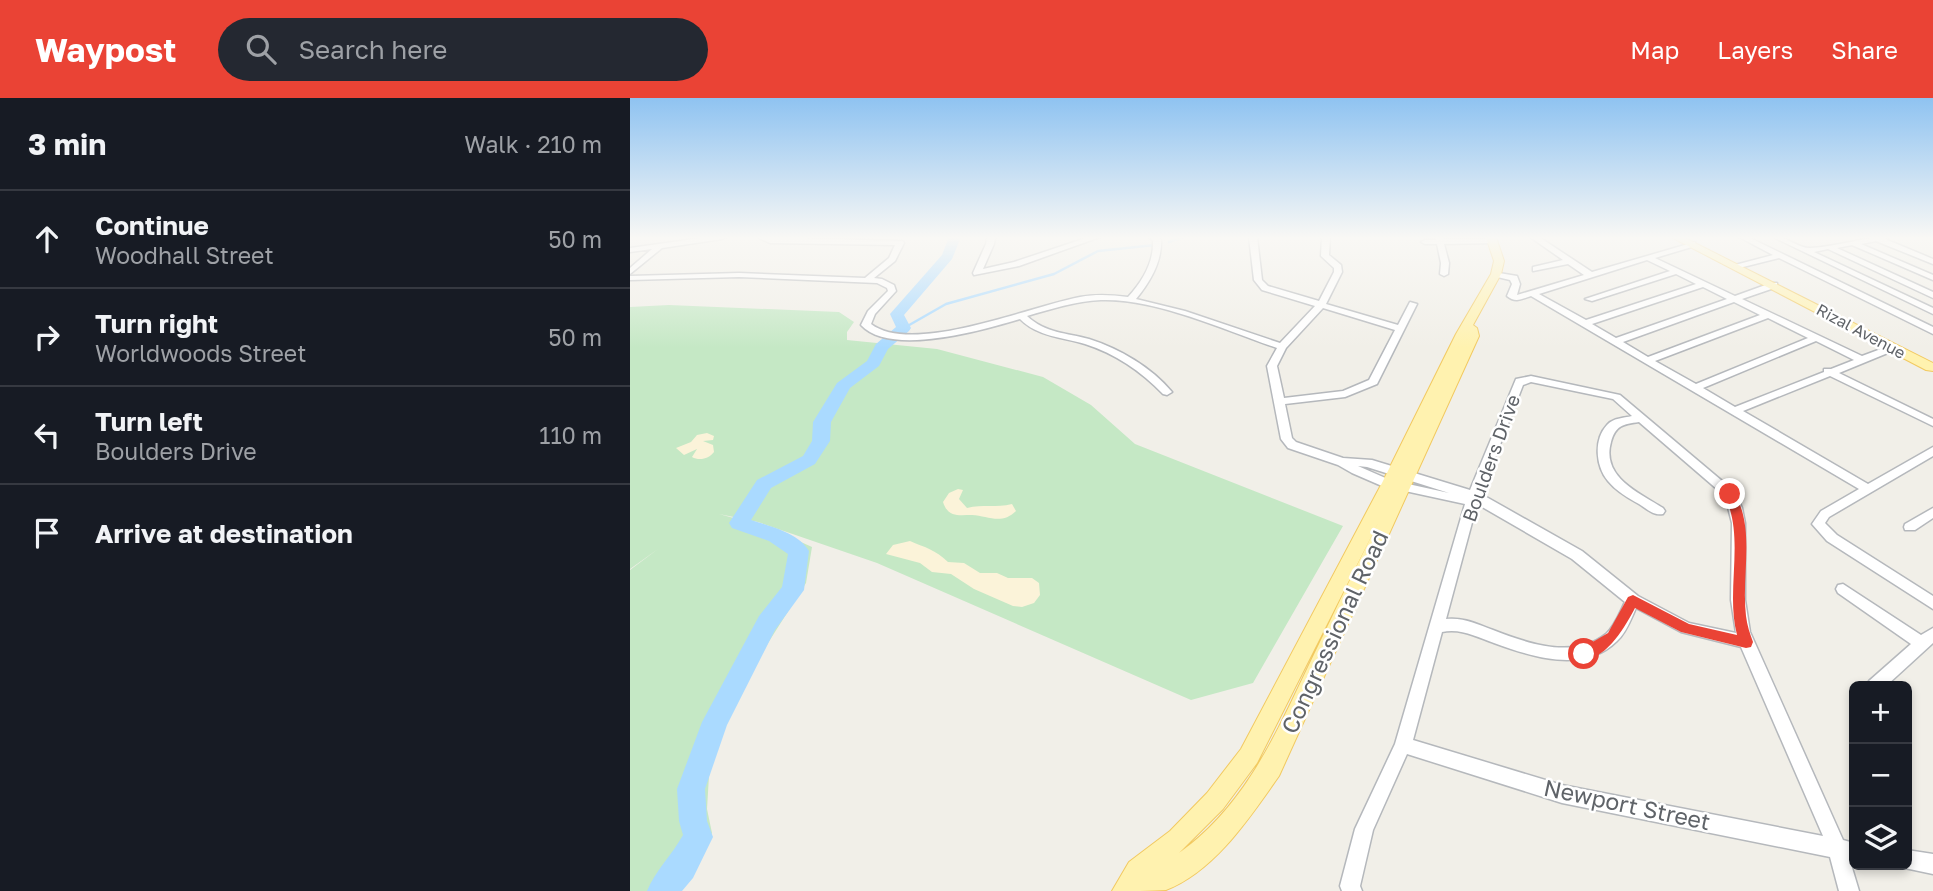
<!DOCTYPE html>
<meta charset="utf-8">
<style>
:root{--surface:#171b24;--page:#242831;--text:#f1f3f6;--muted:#9ea1a6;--line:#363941;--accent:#ea4335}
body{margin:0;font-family:"Golos Text",sans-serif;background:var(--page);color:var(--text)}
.controls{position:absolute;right:21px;bottom:21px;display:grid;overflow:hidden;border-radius:10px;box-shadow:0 4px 10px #0003}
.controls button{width:63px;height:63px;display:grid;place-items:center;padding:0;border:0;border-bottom:2px solid var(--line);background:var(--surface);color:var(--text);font:35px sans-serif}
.stop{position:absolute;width:21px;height:21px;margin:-16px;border:5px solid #ea4335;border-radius:50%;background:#fff}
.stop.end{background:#ea4335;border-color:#fff;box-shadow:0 2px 7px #0008}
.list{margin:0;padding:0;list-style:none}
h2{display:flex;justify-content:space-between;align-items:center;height:91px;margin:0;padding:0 28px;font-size:30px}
h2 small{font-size:23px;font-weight:400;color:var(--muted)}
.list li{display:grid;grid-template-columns:46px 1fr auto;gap:21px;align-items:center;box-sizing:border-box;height:98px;padding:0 28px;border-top:2px solid var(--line)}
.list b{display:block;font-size:26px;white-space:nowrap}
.list p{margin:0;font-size:23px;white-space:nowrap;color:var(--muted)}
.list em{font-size:23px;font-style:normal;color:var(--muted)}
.icon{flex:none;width:38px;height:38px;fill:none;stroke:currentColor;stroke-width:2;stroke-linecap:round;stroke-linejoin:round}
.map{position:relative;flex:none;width:1303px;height:793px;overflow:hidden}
header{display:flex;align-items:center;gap:42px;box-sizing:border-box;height:98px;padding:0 35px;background:var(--accent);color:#fff}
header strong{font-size:33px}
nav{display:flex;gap:38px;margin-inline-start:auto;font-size:24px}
.search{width:490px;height:63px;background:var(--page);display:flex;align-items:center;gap:18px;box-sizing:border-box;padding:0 24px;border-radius:38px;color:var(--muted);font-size:26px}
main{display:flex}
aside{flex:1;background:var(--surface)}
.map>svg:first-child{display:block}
.green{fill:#c5e8c5}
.sand{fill:#fbf3d9}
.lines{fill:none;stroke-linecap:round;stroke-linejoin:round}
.stream{stroke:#aadaff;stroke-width:2.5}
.river{fill:#aadaff;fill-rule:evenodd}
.minor-casing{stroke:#b5b8bc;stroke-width:3}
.major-casing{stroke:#f2c960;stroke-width:2}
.minor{fill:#fff;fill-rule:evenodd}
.major{fill:#fff2af;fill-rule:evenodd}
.route{fill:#ea4335}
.labels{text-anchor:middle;stroke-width:5;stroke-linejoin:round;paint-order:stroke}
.far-street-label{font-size:16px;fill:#5f6368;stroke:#fff}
.street-label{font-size:19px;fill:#5f6368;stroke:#fff}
.near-street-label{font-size:23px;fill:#5f6368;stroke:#fff}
</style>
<header>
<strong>Waypost</strong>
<div class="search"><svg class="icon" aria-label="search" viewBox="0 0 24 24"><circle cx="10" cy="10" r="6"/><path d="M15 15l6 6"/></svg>Search here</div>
<nav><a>Map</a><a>Layers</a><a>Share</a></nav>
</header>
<main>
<aside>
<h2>3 min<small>Walk · 210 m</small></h2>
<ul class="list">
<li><svg class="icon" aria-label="ahead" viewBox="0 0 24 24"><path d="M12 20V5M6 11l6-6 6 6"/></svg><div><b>Continue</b><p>Woodhall Street</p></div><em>50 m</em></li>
<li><svg class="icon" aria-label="right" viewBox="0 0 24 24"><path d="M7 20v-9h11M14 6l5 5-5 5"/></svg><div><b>Turn right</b><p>Worldwoods Street</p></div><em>50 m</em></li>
<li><svg class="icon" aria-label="left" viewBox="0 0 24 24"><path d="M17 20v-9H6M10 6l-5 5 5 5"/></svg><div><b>Turn left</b><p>Boulders Drive</p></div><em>110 m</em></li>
<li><svg class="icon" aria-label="arrive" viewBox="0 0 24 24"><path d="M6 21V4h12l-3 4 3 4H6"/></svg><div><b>Arrive at destination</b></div></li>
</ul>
</aside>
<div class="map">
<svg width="1303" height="793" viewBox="0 0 1303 793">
<rect width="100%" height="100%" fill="#f1efe8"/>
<path class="green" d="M39 207 209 214 224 224 217 234V242L307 251 413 279 461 307 505 346 713 428 623 585 561 602 247 465 128 424 89 416 140 430 182 449 176 485 138 545 90 635 79 678 77 711 82 735 47 793H0V472L28 451 0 471V209Z"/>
<g class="sand">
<path d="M77 335 84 338 83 342 73 343 83 347 84 354C79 361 69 363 62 359L67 351 54 357 46 350 61 344 67 337Z"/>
<path d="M328 391 333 392 329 401 337 410C353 406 366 410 382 406L386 413C372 427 358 418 342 417 329 417 318 420 313 404L319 395Z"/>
<path d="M280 443C294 449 306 452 318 464L334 465 350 475H367L378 480H402L409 485 410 497 404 505 392 509 383 508 344 491 321 476 302 474 290 465 256 456 263 447Z"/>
</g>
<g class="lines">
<g class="stream">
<path d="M539 144 553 139"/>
<path d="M274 230 316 206 424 176 468 153 525 147"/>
</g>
<path class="river" d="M319 139H331L322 161 274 217 281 230 279 233 258 251 249 268 220 290 201 324 200 343 185 366 141 390 121 422C140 428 169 435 179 453L174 492 145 532 97 627 75 691 77 723 83 739 63 780 52 793H17C25 773 42 757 53 737L49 723 47 691 72 624 129 518 152 489 158 456 139 443 102 430 99 425 127 382 173 358 182 343 183 324 207 285 237 263 246 246 266 229 260 216 312 157Z"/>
<g class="minor-casing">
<g id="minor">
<path d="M78 139H96L92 141 32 150 0 176V170L22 151 0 154V150Z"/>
<path d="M127 139 273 143 274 145 265 163 244 180 252 181 264 187 266 193 245 216 241 226C283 258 401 208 450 199 466 196 482 197 498 199 512 184 524 164 523 143L519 139H527L531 142C532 164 520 184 506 201L555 213 650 245 685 208 632 192 624 182 619 139H627L632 182 638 188 689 203 704 174V170L691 158 692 139H700L699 157 711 167 712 174 696 206 768 227 780 204 787 206 747 286 715 299 655 306 662 340 666 344 713 360 742 362 840 392 886 281 901 278 990 297 1104 393 1112 410 1115 425V502L1120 534 1213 742 1224 745V763H1220L1229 793H1209L1200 759 932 705 777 656 743 732 730 788 732 793H712L710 788 725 731 765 646 835 406 752 388 722 375 708 367 658 350 651 341 637 268 647 250C595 232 525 200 471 202 446 203 421 211 397 218 415 235 437 235 459 241 490 251 521 269 542 294L537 297 533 296C511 273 486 256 455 246 432 239 408 239 390 221 354 232 260 259 231 227L238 213 258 193 257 190 247 185 109 179 0 182V178L109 175 235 180 259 160 265 147 140 145ZM693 210 765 232 739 282 713 293 654 300 647 268 656 250ZM901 284 983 301 1002 318C993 320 983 320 977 327 963 342 966 369 978 383 986 393 998 400 1009 406 1017 411 1024 418 1033 416L1035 413 1033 410C1009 395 971 379 981 344 985 328 993 326 1009 324L1095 398 1102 425 1101 502 1106 535 1059 525 1008 498 952 453 851 396 893 287ZM728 368 737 369 819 395 760 382ZM847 406 942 461 995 504C990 514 985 528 976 536 944 562 896 545 863 532 847 526 833 519 816 521ZM1006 510 1051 534 1111 549 1193 738 932 687 783 642 812 534C831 530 847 539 864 545 902 559 954 576 987 543 996 535 1001 521 1006 510Z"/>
<path d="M357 139H365L364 146 353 171 384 164 459 139H470L389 168 344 177 343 175 356 146Z"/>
<path d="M805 139H813V141H863L867 143 863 145 814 146 819 165 818 176 814 178 810 176 811 165 807 146H795L791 144 795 142H806Z"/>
<path d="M900 139H909L962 174 1065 144V148L1025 160 1105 198 1141 185H1147V189L1112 201 1232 258 1259 248H1265V252L1209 275 1303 321V328L1200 278 1113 313 1238 386 1303 349V358L1199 419 1195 425 1207 437 1303 498V511L1197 443 1182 426 1191 413 1229 391 901 198C892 201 885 205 877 198L882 186 880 182 863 178V174L887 178 890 186 887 197 954 177 938 166 903 173V169L933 162ZM1017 162 1040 173 955 201 962 203 1046 176 1066 186 956 222 909 196ZM1073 189 1097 201 986 240 962 226ZM1104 204 1130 217 1018 259 993 244ZM1138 220 1178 240 1066 286 1025 263ZM1186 243 1224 262 1201 271H1194V274L1105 309 1073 290Z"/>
<path d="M1109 139H1118L1303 229V236L1149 160 1105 171V167L1143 157Z"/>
<path d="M1143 139C1157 138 1167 150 1180 150 1207 149 1232 139 1259 139L1255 141 1303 161V166L1246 143 1231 146 1303 177V182L1222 147 1207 150 1303 194V200L1198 151 1184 154 1303 210V216Z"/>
<path d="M1303 410V420L1285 432H1275L1274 429 1275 426Z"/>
<path d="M1213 486 1291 537 1303 530V545L1256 588H1237L1239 583 1281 546 1208 495 1206 491 1208 487Z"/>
<path d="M1277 752 1303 756V776L1270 769 1269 767H1277Z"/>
</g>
</g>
<g class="major-casing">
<g id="major">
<path d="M856 139H866L874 163 871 176 843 227 847 230 849 238 649 678C620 719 585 773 536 792 522 793 498 793 482 793L499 764 540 733 577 695 611 651 752 385 826 236 861 176 864 163ZM748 425C724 473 701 521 678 569 645 638 614 709 549 755L593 711 627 665Z"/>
<path d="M1041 139H1053L1303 265V273L1296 272Z"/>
</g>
</g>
<use href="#minor" class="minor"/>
<use href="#major" class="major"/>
</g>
<linearGradient id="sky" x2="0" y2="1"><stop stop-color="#8fc3f1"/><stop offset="0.56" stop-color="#f9f8f5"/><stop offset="1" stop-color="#f9f8f5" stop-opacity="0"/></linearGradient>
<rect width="1303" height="250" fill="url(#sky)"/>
<path class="route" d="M1100 392 1104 394C1126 432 1111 476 1116 518 1117 527 1120 536 1123 544L1121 549 1116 550 1051 534 1005 510C996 527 974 567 949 560V552L978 535 998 499 1003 497 1059 526 1107 537C1095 491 1116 440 1094 396Z"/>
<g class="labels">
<g class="far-street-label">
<text transform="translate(1231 233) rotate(28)" y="6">Rizal Avenue</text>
</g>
<g class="street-label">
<text transform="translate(861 360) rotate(-70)" y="7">Boulders Drive</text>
</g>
<g class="near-street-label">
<text transform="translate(705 534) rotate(-65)" y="8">Congressional Road</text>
<text transform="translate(997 707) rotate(12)" y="8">Newport Street</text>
</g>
</g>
</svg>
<div class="controls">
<button>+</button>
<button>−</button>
<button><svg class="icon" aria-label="layers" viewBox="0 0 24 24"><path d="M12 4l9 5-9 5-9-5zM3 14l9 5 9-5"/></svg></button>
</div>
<div class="stop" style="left:954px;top:556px"></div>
<div class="stop end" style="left:1100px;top:396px"></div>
</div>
</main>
